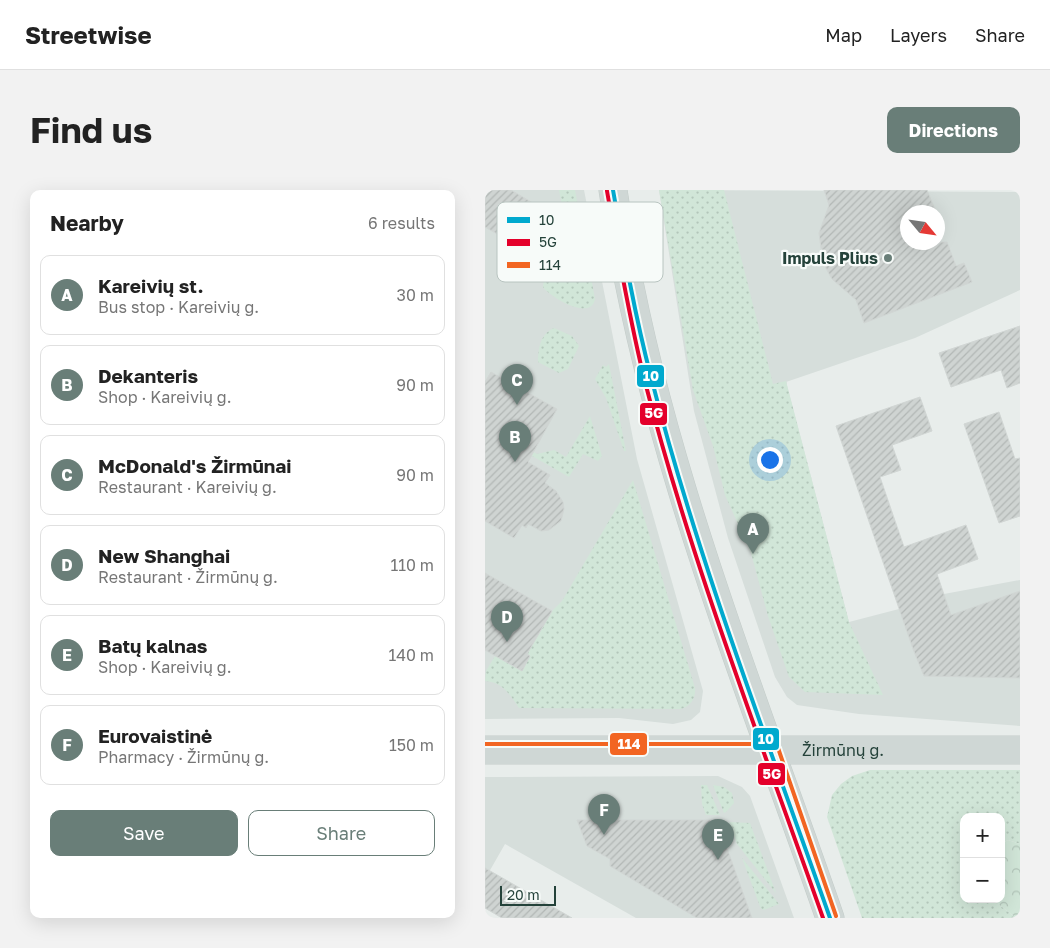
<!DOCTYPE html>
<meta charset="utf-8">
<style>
:root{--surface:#fff;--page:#f2f2f2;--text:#222;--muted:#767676;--line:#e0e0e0;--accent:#697e78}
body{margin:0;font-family:"Golos Text",sans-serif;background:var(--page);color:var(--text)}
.controls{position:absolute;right:15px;bottom:15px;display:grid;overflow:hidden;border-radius:10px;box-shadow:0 5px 20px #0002}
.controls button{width:45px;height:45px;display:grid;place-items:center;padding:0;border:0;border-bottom:1px solid var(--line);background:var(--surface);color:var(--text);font:25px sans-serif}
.compass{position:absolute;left:415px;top:15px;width:45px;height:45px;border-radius:50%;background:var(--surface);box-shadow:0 5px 20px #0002;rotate:119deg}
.scale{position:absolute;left:15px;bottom:12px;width:56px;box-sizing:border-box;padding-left:5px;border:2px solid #24423a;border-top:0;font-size:14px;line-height:18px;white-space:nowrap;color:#24423a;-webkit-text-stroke:4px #f7fbf9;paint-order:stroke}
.you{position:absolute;left:284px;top:269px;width:18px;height:18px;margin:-12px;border:4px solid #fff;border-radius:50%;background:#1a73e8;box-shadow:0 0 0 8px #1a73e833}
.badge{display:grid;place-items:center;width:32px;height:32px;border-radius:50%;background:var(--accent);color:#fff;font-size:16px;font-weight:700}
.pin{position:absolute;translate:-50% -41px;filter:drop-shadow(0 1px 2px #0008)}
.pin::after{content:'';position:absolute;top:26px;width:18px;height:15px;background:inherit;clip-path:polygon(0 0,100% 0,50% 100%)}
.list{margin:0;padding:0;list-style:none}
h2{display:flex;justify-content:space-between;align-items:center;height:65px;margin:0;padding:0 20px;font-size:21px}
h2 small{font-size:16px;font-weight:400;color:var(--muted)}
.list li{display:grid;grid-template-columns:32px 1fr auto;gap:15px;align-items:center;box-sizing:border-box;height:80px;margin:0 10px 10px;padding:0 10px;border:1px solid var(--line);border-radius:10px}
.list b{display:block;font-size:19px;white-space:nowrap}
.list p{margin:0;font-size:16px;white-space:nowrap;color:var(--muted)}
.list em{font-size:16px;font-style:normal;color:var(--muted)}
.actions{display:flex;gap:10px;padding:15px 20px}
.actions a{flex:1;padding:11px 0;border:1px solid var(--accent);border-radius:10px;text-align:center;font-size:18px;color:var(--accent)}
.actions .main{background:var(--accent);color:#fff}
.map{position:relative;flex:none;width:535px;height:728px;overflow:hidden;border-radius:10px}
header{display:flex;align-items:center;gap:30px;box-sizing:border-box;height:70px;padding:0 25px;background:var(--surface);border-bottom:1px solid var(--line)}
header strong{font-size:24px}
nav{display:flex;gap:28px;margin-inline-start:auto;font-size:18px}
.intro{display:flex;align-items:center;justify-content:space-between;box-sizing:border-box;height:120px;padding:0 30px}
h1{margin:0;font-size:35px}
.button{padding:12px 22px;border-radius:10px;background:var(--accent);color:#fff;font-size:18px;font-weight:700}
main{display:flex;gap:30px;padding:0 30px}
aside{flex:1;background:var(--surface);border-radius:10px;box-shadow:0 5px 20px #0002}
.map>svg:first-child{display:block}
.built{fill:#d6dedb;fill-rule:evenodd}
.green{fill:url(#green-dots)}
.forest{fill:url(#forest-crowns)}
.building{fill:url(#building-hatch);stroke:#d1d6d4}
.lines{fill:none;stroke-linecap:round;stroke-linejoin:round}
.primary-casing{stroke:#c3ccc9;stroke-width:29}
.primary{stroke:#cfd7d5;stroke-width:28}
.bus-1-casing{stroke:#f7fbf9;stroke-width:8}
.bus-2-casing{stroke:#f7fbf9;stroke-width:8}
.bus-3-casing{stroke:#f7fbf9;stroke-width:8}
.bus-1{stroke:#00a9ce;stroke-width:4}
.bus-2{stroke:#e4002b;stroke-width:4}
.bus-3{stroke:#f26522;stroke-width:4}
.poi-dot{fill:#697e78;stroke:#f7fbf9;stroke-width:2}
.labels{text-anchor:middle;stroke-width:4.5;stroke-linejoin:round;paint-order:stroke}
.poi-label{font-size:16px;font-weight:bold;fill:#24423a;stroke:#f7fbf9;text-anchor:end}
.street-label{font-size:16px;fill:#24423a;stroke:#f7fbf9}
.key{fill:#f7fbf9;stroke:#b8c4c0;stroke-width:1}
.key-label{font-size:14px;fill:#24423a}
.line-badge{stroke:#f7fbf9;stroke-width:2}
.badge-label{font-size:14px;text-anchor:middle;font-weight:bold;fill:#fff}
</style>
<header>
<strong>Streetwise</strong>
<nav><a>Map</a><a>Layers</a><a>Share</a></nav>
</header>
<div class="intro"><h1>Find us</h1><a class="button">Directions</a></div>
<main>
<aside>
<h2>Nearby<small>6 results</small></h2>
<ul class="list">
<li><span class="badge">A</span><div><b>Kareivių st.</b><p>Bus stop · Kareivių g.</p></div><em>30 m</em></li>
<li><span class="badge">B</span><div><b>Dekanteris</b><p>Shop · Kareivių g.</p></div><em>90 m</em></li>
<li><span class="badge">C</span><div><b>McDonald's Žirmūnai</b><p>Restaurant · Kareivių g.</p></div><em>90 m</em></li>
<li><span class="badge">D</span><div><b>New Shanghai</b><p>Restaurant · Žirmūnų g.</p></div><em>110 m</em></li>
<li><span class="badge">E</span><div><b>Batų kalnas</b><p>Shop · Kareivių g.</p></div><em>140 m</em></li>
<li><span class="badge">F</span><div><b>Eurovaistinė</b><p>Pharmacy · Žirmūnų g.</p></div><em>150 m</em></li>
</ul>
<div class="actions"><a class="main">Save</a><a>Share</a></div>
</aside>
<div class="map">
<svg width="535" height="728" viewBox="0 0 535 728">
<defs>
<pattern id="green-dots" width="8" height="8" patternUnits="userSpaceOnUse" patternTransform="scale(1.25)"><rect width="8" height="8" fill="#d1e6d8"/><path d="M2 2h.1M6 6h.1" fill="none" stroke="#b3c6ba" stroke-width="1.8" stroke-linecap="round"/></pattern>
<pattern id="forest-crowns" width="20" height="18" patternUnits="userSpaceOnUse" patternTransform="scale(1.25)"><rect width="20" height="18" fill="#d1e6d8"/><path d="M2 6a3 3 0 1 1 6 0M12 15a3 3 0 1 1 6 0" fill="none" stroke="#b3c6ba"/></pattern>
<pattern id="building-hatch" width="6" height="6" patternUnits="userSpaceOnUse" patternTransform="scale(1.25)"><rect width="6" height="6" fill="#cfd4d2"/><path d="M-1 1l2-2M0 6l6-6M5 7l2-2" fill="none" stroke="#b2b7b5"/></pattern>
</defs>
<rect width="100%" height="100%" fill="#e8edeb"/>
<g class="built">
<path d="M0 0H99L152 269 218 501 215 522 206 530 188 534 134 528 0 529Z"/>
<path d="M174 0 535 2V100L430 148 301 192 364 432 414 419 459 404 535 390V536L374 524 312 515 302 507 290 487 243 348 209 221ZM422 22H452V52H422Z"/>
<path d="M233 586 257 597 265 606 309 728H151L20 654 0 689V587Z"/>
</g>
<g class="green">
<path d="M74 0H90L110 109C106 132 65 107 58 97L59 89 83 47Z"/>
<path d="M174 0H239L288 194 301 191 364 432 398 505 320 502 304 487 283 426 266 363 240 305 228 256 208 200Z"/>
<path d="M69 138 87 146 94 156 83 179 74 183 53 172C53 159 55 144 69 138Z"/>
<path d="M124 174 141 261H139L121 208 110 189 118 175 121 177Z"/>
<path d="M105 226 117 266 113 271 98 264 84 287 0 239V234L52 264 69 260 81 267Z"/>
<path d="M148 290 210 498C211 508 206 516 196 519L34 518C25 505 18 492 0 491L1 481 10 466 37 481 45 466 42 464 67 421 77 411Z"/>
<path d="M385 580H535V654L523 650 516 654V627H479V709H507L531 728H377L342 627 347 605 356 594 367 586Z"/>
<path d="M216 595H222L235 625H221L217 614Z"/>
<path d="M228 595 239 597 247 603 249 613 241 622 239 623Z"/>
<path d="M244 632 265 633 291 703 252 654Z"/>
<path d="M257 668 294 714 279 720 276 719Z"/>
</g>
<path class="forest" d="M523 650 535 654V728H531L507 709H516V654Z"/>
<g class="building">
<path d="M0 0H26L53 16 31 55 0 37Z"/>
<path d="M339 0H442L451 22H422V52H462L471 76 479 73 487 92 379 133 371 110 347 89 338 73 334 43 344 15Z"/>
<path d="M535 136V193L522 198 516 180 466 197 454 163Z"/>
<path d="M6 182 72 219 43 272 65 285 60 293 71 301 78 312 79 319 76 331 64 340 56 341 43 334 41 338 37 335 29 348 0 331V192Z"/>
<path d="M435 207 447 241 407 255 416 280 395 287 419 357 481 335 493 369 452 384 466 425 535 401V488L439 486 428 459 351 236Z"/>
<path d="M514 222 530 269 535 268V326L514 333 479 234Z"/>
<path d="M0 383 67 421 42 464 45 466 37 481 0 460Z"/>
<path d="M92 630H232L267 728H212L125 676V669L102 656Z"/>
<path d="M0 678 87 728H17L0 718Z"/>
</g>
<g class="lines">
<g class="primary-casing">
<g id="primary">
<path d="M128 0C164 252 262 489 345 728"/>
<path id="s1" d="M0 560H535"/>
</g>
</g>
<use href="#primary" class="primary"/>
<g class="bus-1-casing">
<path id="bus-1" d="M128 0C139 63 150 126 166 187 213 371 282 549 345 728"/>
</g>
<g class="bus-2-casing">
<path id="bus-2" d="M122 1C133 64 144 126 159 188 206 372 275 549 338 728"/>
</g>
<g class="bus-3-casing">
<g id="bus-3">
<path d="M0 554H287"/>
<path d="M293 558 351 726"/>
</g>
</g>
<use href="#bus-1" class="bus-1"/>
<use href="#bus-2" class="bus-2"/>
<use href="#bus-3" class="bus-3"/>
</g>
<circle class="poi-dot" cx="403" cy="68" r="5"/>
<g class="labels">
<g class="poi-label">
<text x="393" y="74">Impuls Plius</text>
</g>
<g class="street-label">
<text dy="6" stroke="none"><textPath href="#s1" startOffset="358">Žirmūnų g.</textPath></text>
</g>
</g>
<rect x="12" y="12" width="166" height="80" rx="8" class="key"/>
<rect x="22" y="27" width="23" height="6" fill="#00a9ce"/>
<rect x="22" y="49" width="23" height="7" fill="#e4002b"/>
<rect x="22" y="72" width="23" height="6" fill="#f26522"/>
<g class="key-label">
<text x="54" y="35">10</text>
<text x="54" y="57">5G</text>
<text x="54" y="80">114</text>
</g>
<g class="line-badge">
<rect x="151" y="174" width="29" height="24" rx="5" fill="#00a9ce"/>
<rect x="154" y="212" width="29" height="24" rx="5" fill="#e4002b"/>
<rect x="267" y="537" width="28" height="24" rx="5" fill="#00a9ce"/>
<rect x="124" y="542" width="39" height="24" rx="5" fill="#f26522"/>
<rect x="272" y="572" width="29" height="24" rx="5" fill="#e4002b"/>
</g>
<g class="badge-label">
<text x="166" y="191">10</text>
<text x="169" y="228">5G</text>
<text x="281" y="554">10</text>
<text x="144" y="559">114</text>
<text x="287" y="589">5G</text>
</g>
</svg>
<div class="controls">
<button>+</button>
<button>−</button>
</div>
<svg class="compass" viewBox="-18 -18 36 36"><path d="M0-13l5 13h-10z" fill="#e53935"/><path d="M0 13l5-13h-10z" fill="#767676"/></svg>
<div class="scale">20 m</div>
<div class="you"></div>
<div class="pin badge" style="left:268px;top:364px">A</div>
<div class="pin badge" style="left:30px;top:272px">B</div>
<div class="pin badge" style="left:32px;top:215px">C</div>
<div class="pin badge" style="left:22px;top:452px">D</div>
<div class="pin badge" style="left:233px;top:670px">E</div>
<div class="pin badge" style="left:119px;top:645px">F</div>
</div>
</main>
